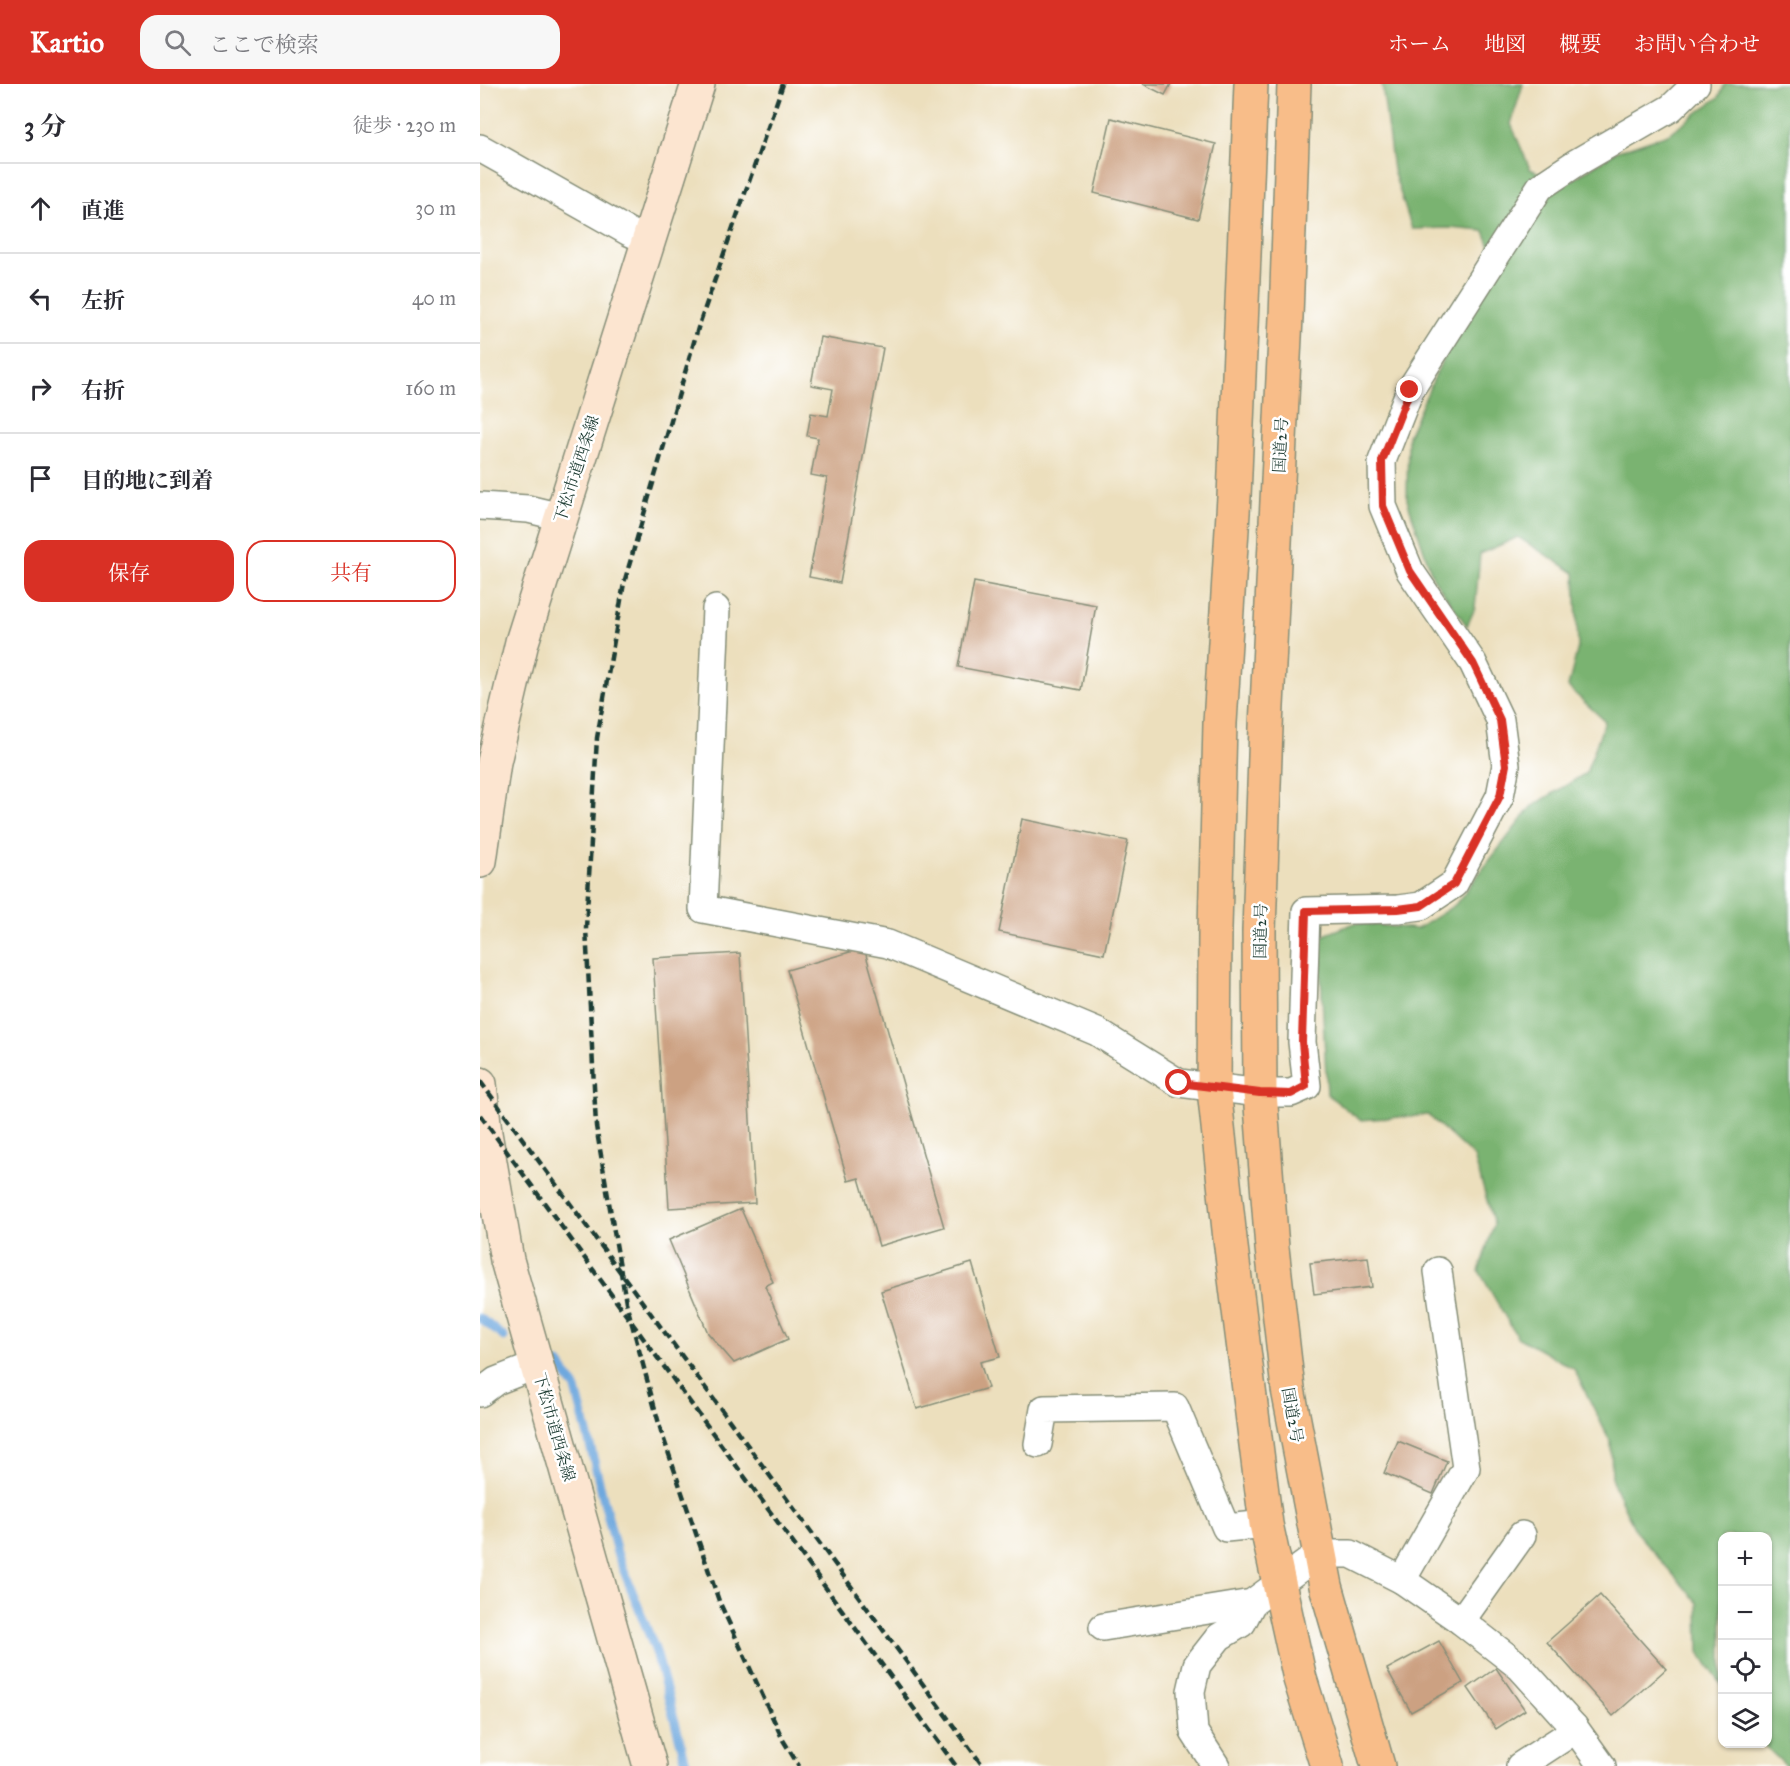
<!DOCTYPE html>
<html lang="ja">
<meta charset="utf-8">
<style>
:root{--surface:#fff;--page:#f7f7f7;--text:#2b2b33;--muted:#7c7c81;--line:#e1e1e2;--accent:#d93025}
body{margin:0;font-family:"IM FELL Great Primer","Noto Serif JP",serif;background:var(--page);color:var(--text)}
.controls{position:absolute;right:18px;bottom:18px;display:grid;overflow:hidden;border-radius:12px;box-shadow:0 2px 4px #0004}
.controls button{width:54px;height:54px;display:grid;place-items:center;padding:0;border:0;border-bottom:2px solid var(--line);background:var(--surface);color:var(--text);font:30px sans-serif}
.stop{position:absolute;width:18px;height:18px;margin:-14px;border:4px solid #d93025;border-radius:50%;background:#fff}
.stop.end{background:#d93025;border-color:#fff;box-shadow:0 2px 6px #0008}
.list{margin:0;padding:0;list-style:none}
h2{display:flex;justify-content:space-between;align-items:center;height:78px;margin:0;padding:0 24px;font-size:26px}
h2 small{font-size:20px;font-weight:400;color:var(--muted)}
.list li{display:grid;grid-template-columns:39px 1fr auto;gap:18px;align-items:center;box-sizing:border-box;height:90px;padding:0 24px;border-top:2px solid var(--line)}
.list b{display:block;font-size:22px;white-space:nowrap}
.list em{font-size:20px;font-style:normal;color:var(--muted)}
.actions{display:flex;gap:12px;padding:18px 24px}
.actions a{flex:1;padding:14px 0;border:2px solid var(--accent);border-radius:18px;text-align:center;font-size:21px;color:var(--accent)}
.actions .main{background:var(--accent);color:#fff}
.icon{flex:none;width:33px;height:33px;fill:none;stroke:currentColor;stroke-width:2;stroke-linecap:round;stroke-linejoin:round}
.map{position:relative;flex:none;width:1310px;height:1682px;overflow:hidden}
header{display:flex;align-items:center;gap:36px;box-sizing:border-box;height:84px;padding:0 30px;background:var(--accent);color:#fff}
header strong{font-size:28px}
nav{display:flex;gap:33px;margin-inline-start:auto;font-size:21px}
.search{width:420px;height:54px;background:var(--page);display:flex;align-items:center;gap:15px;box-sizing:border-box;padding:0 21px;border-radius:18px;color:var(--muted);font-size:22px}
main{display:flex}
aside{flex:1;background:var(--surface)}
.map>svg:first-child{display:block}
.forest{fill:#7ab371;stroke:#4c7852;stroke-width:1.5}
.lines{fill:none;stroke-linecap:round;stroke-linejoin:round}
.stream{stroke:#6ea8de;stroke-width:9}
.building{fill:#cca182}
.street-casing{stroke:#868e78;stroke-width:30}
.secondary-casing{stroke:#868e78;stroke-width:36}
.highway-casing{stroke:#868e78;stroke-width:36}
.street{stroke:#fff;stroke-width:27}
.secondary{stroke:#fce5d0;stroke-width:33}
.highway{stroke:#f8bd89;stroke-width:33}
.rail{stroke:#1f3d34;stroke-width:4.5;stroke-dasharray:9 4.5;stroke-linecap:butt}
.route{stroke:#d93025;stroke-width:8}
.labels{text-anchor:middle;stroke-width:5;stroke-linejoin:round;paint-order:stroke}
.street-label{font-size:16px;fill:#1f3d34;stroke:#fff}
</style>
<header>
<strong>Kartio</strong>
<div class="search"><svg class="icon" aria-label="search" viewBox="0 0 24 24"><circle cx="10" cy="10" r="6"/><path d="M15 15l6 6"/></svg>ここで検索</div>
<nav><a>ホーム</a><a>地図</a><a>概要</a><a>お問い合わせ</a></nav>
</header>
<main>
<aside>
<h2>3 分<small>徒歩 · 230 m</small></h2>
<ul class="list">
<li><svg class="icon" aria-label="ahead" viewBox="0 0 24 24"><path d="M12 20V5M6 11l6-6 6 6"/></svg><div><b>直進</b></div><em>30 m</em></li>
<li><svg class="icon" aria-label="left" viewBox="0 0 24 24"><path d="M17 20v-9H6M10 6l-5 5 5 5"/></svg><div><b>左折</b></div><em>40 m</em></li>
<li><svg class="icon" aria-label="right" viewBox="0 0 24 24"><path d="M7 20v-9h11M14 6l5 5-5 5"/></svg><div><b>右折</b></div><em>160 m</em></li>
<li><svg class="icon" aria-label="arrive" viewBox="0 0 24 24"><path d="M6 21V4h12l-3 4 3 4H6"/></svg><div><b>目的地に到着</b></div></li>
</ul>
<div class="actions"><a class="main">保存</a><a>共有</a></div>
</aside>
<div class="map">
<svg width="1310" height="1682" viewBox="0 0 1310 1682">
<rect width="100%" height="100%" fill="#fff"/>
<filter id="ink" filterUnits="userSpaceOnUse"><feTurbulence type="fractalNoise" baseFrequency=".0167" numOctaves="2"/><feDisplacementMap in="SourceGraphic" scale="12" xChannelSelector="R" yChannelSelector="G"/><feConvolveMatrix kernelMatrix="1 2 1 2 8 2 1 2 1" color-interpolation-filters="sRGB"/></filter>
<filter id="wash" filterUnits="userSpaceOnUse"><feTurbulence type="fractalNoise" baseFrequency=".008" numOctaves="4" result="noise"/><feDisplacementMap in="SourceGraphic" scale="24" xChannelSelector="R" yChannelSelector="G"/><feGaussianBlur stdDeviation="1.35" result="paint"/><feColorMatrix in="noise" values="0 0 0 0 0 0 0 0 0 0 0 0 0 0 0 0 0 1.4 0 .05"/><feComposite in="paint" operator="in"/></filter>
<g filter="url(#wash)">
<rect width="100%" height="100%" fill="#ecdfbd"/>
<path class="forest" d="M902 0H1043L1031 40 1050 85 1085 101 1135 68 1188 50 1239 13 1245 0H1310V1682H1306L1283 1660H1288V1452H1242V1601L1219 1568 1218 1519 1156 1448 1132 1397 1131 1359 1094 1285 1037 1253 999 1187 1014 1140 994 1073 948 1031 880 1036 847 1010 839 853 875 839 937 845 975 821 1051 723 1106 689 1125 637 1088 603 1098 563 1095 489 1038 453 1000 470 995 524 987 542 953 494 927 416 928 352 970 259 1019 185 1004 147 970 144 932 145 913 86Z"/>
<g class="lines">
<g class="stream">
<path d="M0 1234 24 1253"/>
<path d="M79 1280 96 1305 137 1469 176 1568 207 1682"/>
</g>
</g>
<g id="blocks">
<g class="building">
<path d="M663 0H691L685 11Z"/>
<path d="M631 34 736 60 718 135 614 109Z"/>
<path d="M340 253 403 264 360 499 329 493 347 394 331 391 338 354 327 352 331 329 348 332 353 305 331 301Z"/>
<path d="M494 498 616 521 601 606 478 583Z"/>
<path d="M542 735 648 757 624 870 519 848Z"/>
<path d="M384 864 464 1143 399 1162 379 1094 368 1097 307 886Z"/>
<path d="M260 869 275 1119 189 1124 173 874Z"/>
<path d="M261 1125 293 1198 285 1202 308 1255 254 1279 228 1249 189 1156Z"/>
<path d="M888 1173 892 1203 834 1210 830 1179Z"/>
<path d="M492 1179 520 1273 500 1278 508 1304 437 1325 401 1207Z"/>
<path d="M918 1357 967 1377 953 1410 904 1389Z"/>
<path d="M1120 1511 1186 1585 1133 1632 1067 1558Z"/>
<path d="M959 1557 983 1599 931 1628 907 1585Z"/>
<path d="M1016 1584 1045 1626 1016 1645 988 1604Z"/>
</g>
</g>
</g>
<g filter="url(#ink)">
<use href="#blocks" fill-opacity="0" stroke="#868e78" stroke-width="1.5"/>
<g class="lines">
<g class="street-casing">
<g id="street">
<path d="M0 64 149 148 169 157"/>
<path d="M0 422 48 425 81 433"/>
<path d="M236 525 223 825 408 860 617 948 699 999 780 1009H811L827 1002 822 958 826 827 918 825 941 822 974 800 1020 712 1026 681 1020 636 993 579 930 487 903 422 902 377 930 306 1060 103 1096 79 1191 24 1216 0"/>
<path d="M0 1309 16 1297 57 1281"/>
<path d="M558 1360 564 1325 695 1323 746 1444 786 1440"/>
<path d="M922 1496 986 1384 958 1187"/>
<path d="M981 1537 1042 1451"/>
<path d="M623 1543 772 1519 839 1470H871L922 1496 981 1537 1040 1583 1094 1643 1122 1682"/>
<path d="M736 1682 714 1648 711 1607 717 1581 739 1553 762 1539 772 1519"/>
<path d="M1040 1682 1083 1654 1094 1643"/>
</g>
</g>
<g class="secondary-casing">
<g id="secondary">
<path d="M0 777 14 678 42 558 218 0"/>
<path d="M0 1000 5 1049 27 1176 170 1682"/>
</g>
</g>
<g class="highway-casing">
<g id="highway">
<path d="M771 0 754 413 740 639 735 845 734 1005 750 1155 786 1440 820 1595 847 1682"/>
<path d="M814 0 806 233 786 643 779 847 780 1009 792 1164 808 1305 846 1502 898 1682"/>
</g>
</g>
<use href="#street" class="street"/>
<use href="#secondary" class="secondary"/>
<use href="#highway" class="highway"/>
<g class="rail">
<path d="M303 0 218 244 144 499 117 654 106 844 116 1042 146 1218 181 1347 239 1517 303 1656 319 1682"/>
<path d="M0 997 503 1682"/>
<path d="M0 1031 476 1682"/>
</g>
</g>
</g>
<g class="lines" filter="url(#ink)">
<path class="route" d="M699 999 780 1009 811 1010 826 1002 822 958 826 827 918 825 941 822 974 800 1020 712 1026 681 1020 636 993 579 930 487 903 422 902 377 930 306"/>
</g>
<g class="labels">
<g class="street-label">
<text transform="translate(800 361) rotate(-87)" y="6">国道2号</text>
<text transform="translate(96 385) rotate(-72)" y="6">下松市道西条線</text>
<text transform="translate(780 847) rotate(-89)" y="6">国道2号</text>
<text transform="translate(813 1331) rotate(80)" y="6">国道2号</text>
<text transform="translate(75 1343) rotate(74)" y="6">下松市道西条線</text>
</g>
</g>
</svg>
<div class="controls">
<button>+</button>
<button>−</button>
<button><svg class="icon" aria-label="locate" viewBox="0 0 24 24"><circle cx="12" cy="12" r="6"/><path d="M12 2v4M12 18v4M2 12h4M18 12h4"/></svg></button>
<button><svg class="icon" aria-label="layers" viewBox="0 0 24 24"><path d="M12 4l9 5-9 5-9-5zM3 14l9 5 9-5"/></svg></button>
</div>
<div class="stop" style="left:699px;top:999px"></div>
<div class="stop end" style="left:930px;top:306px"></div>
</div>
</main>
